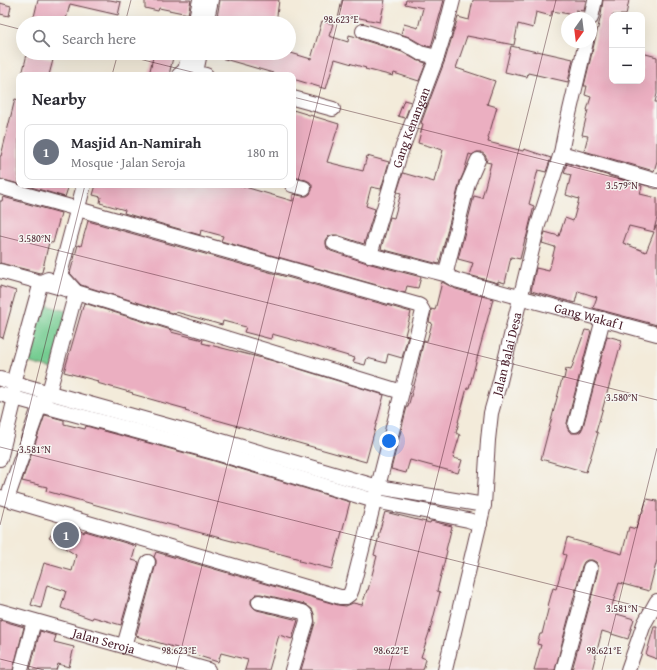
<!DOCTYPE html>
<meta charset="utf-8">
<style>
:root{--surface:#fff;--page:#f2f2f3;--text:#2b2b33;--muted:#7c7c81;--line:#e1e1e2;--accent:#2563eb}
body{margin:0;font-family:"Gentium Book Plus",serif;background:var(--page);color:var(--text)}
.controls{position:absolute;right:12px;top:12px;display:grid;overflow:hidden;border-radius:8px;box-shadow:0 4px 16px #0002}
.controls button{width:36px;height:36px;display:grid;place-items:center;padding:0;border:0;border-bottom:1px solid var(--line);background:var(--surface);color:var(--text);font:20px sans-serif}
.compass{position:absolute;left:561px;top:12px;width:36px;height:36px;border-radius:50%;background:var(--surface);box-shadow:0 4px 16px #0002;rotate:194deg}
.you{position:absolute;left:389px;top:441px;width:14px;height:14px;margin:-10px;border:3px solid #fff;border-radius:50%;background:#1a73e8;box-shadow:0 0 0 6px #1a73e833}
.badge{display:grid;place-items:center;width:26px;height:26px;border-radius:50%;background:var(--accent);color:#fff;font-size:13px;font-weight:700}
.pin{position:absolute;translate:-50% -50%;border:2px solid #fff;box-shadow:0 1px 4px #0006}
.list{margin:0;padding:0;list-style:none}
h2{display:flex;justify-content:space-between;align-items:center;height:52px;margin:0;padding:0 16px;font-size:17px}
h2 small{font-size:13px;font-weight:400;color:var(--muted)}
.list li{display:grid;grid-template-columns:26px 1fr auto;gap:12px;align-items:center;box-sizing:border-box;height:56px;margin:0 8px 8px;padding:0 8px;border:1px solid var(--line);border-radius:8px}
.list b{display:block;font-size:15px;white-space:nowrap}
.list p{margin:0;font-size:13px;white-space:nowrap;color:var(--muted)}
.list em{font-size:13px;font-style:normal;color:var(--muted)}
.icon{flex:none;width:22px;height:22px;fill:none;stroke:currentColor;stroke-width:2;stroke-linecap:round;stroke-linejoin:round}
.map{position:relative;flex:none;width:657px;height:670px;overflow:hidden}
.search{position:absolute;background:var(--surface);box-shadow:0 4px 16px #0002;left:16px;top:16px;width:280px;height:44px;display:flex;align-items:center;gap:10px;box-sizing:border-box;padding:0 14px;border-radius:22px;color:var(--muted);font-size:15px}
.panel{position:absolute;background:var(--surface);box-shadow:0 4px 16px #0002;left:16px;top:72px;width:280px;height:116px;border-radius:8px}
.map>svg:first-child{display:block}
.green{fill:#75cc91;stroke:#60765e}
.building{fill:#ebafc1;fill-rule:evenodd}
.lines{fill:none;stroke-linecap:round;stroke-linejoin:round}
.street-casing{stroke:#633e45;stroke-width:16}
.street{stroke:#fff;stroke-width:14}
.ticks{fill:none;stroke:#4a1f2b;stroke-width:1;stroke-opacity:0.45}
.labels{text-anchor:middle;stroke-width:3;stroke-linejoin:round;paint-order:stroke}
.street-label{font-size:13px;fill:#4a1f2b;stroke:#f6f6f2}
.ticks-label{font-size:10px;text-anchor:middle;fill:#4a1f2b;stroke:#f6f6f2;stroke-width:3;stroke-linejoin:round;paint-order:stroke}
</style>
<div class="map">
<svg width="657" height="670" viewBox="0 0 657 670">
<rect width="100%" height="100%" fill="#f6f6f2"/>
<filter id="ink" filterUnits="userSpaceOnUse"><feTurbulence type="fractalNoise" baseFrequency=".025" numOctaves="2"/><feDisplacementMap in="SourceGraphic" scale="8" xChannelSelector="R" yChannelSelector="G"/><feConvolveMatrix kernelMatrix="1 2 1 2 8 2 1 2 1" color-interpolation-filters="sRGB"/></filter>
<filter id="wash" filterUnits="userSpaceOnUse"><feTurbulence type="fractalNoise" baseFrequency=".012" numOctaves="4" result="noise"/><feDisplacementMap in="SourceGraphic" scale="16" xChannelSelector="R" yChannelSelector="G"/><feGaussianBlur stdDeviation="0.9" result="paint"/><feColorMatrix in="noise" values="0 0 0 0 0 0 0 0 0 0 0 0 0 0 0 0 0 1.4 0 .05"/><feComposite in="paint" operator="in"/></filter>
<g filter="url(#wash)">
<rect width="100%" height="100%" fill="#f3ebda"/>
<path class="green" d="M37 302 69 312 52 369 19 360Z"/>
<g id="blocks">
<g class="building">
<path d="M38 0H110L121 2 118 15 70 4 65 23H41L33 21Z"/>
<path d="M145 0H191L188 14 159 8 158 11 145 8Z"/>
<path d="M220 0H279L276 23 254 19 253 23H216Z"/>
<path d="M342 0H385L380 22 349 16 348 21 338 19Z"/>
<path d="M406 0H444L431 47 423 45 409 37 401 34 404 24 418 28 423 8 405 4Z"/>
<path d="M473 0H586L584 11 576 10 575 15 552 11 551 16 536 12 533 28 518 24 514 45 467 36 456 68 495 81 487 104 497 107 488 138 489 139 488 142 523 151 524 149 551 158 546 172 538 170 529 204 534 206 526 239H525L520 259 511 257 505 283 498 281V283L469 275 473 263 458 259 474 196 482 198 491 163 486 162 487 159 485 155 481 152H477L472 155 469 154 464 172 460 181 439 264 381 249 390 217 394 218 401 193 397 192 403 173 434 182 436 173H437L443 150 418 143 423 124 421 123 445 60 458 17 469 20Z"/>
<path d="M603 0H629L626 15H612V81H642V53L657 57V94L655 102H657V161L654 171 584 151 588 136 582 135 588 110H587L591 97 585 95 587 86H584L601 15Z"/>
<path d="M0 3 11 6 9 16 0 14Z"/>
<path d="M322 21 333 24 329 36 348 42 349 35 357 37 360 39 402 52 416 60 426 63 419 81 394 73 393 76 365 69 366 68 335 59 326 89 293 79V75H280L214 56V53H291L311 59Z"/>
<path d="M511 46 537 52V51L573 59 568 82 528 73 527 77 505 72Z"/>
<path d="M154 53H174L169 75H149Z"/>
<path d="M27 54 53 60 49 75H22Z"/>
<path d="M15 99 19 100V184L0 179V156H1Z"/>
<path d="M404 100 411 102 405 118 398 116Z"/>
<path d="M293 110 339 124 327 162 363 171 367 156 389 162 381 189 371 187 366 206 375 209 364 244 337 235H333L329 236 326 240V244L327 248 331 251 367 263 421 277 418 288 407 286 405 293 221 241 223 236 201 230 200 235 124 213 125 210 100 203 101 197 93 195 96 185H238L293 201V194L302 196H307L310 194 312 190V185L310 182 306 180 293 177Z"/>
<path d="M567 163 642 186 640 194 657 198V218L654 230 656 226H657V325L593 308 597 297 578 291 575 303 531 291 536 268 549 271 555 247 542 243 545 232 559 236 565 218 573 221 579 199 566 195 571 175 564 173ZM629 226 654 232 646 252 623 243Z"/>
<path d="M24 185H69L65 197Z"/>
<path d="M3 197 61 213 53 243 49 242 42 272 40 273 0 263V201H2Z"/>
<path d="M88 221 411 312 405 335 408 336 402 358 388 354 386 363 367 358 365 365 353 362 355 358 294 340 272 334 271 339 244 332 246 327 223 321 222 325 176 312 175 314 81 285 70 273 78 245 81 246Z"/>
<path d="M442 282 456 289 493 299 469 388H467L458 422H459L456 433 460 435 453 458 462 460 458 473 410 460 406 473 391 469 407 407H408L417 374H416L424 340 427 341 432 323 429 322 431 313V309L435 310Z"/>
<path d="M0 286 16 291 3 338 0 337Z"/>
<path d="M84 303 171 330V332L203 340 202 343 270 360 384 395 366 462 185 411 186 409 132 394 133 393 97 383 98 381 64 372Z"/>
<path d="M585 330 591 331 567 423V427L569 431 572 433H578L581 431 583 427 607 336 622 340 596 432 598 433 586 472 541 459 562 379H564L566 369 571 370Z"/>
<path d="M45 415 64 420V424L85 429 86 426 211 460 350 502 332 569 299 561 300 559 118 511 46 491 47 487 22 481Z"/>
<path d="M647 499 657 501V560L649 591 619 583 610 612 634 619 628 639 602 631 592 670H572L590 603 598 570V565L596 562 592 560H587L584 562 582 566 555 670H534L541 645 537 644 540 634H542L549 606H548L553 588 556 589 566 555 563 554 567 538 622 554 629 527 636 529 640 514H642Z"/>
<path d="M385 512 430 523 431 521 452 526 446 550 447 551 437 591 440 592 431 627 421 657 426 659 423 670H301L315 623 314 614 312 609 305 604 261 594H256L253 597 251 600V604L254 608 257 610 298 620 292 639 279 635 269 670H245L248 660 221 653 218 662 186 652 187 651 136 636 156 564V560L154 557 156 552 338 605 346 606 353 603 362 605 367 590H368L377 556 374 555 379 536H378Z"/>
<path d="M59 523 76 528 84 533 85 531 136 546 132 560 139 562 121 625 93 617 92 619 61 608 66 591 47 585 41 608 31 605 44 563 72 571 76 555 49 538Z"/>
<path d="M0 620 24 627 13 670H0Z"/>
<path d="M654 627H657V659L646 655Z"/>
<path d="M40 631 56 636 54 642 74 647 69 667 58 664 56 670H30Z"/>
</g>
</g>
</g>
<g filter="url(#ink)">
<use href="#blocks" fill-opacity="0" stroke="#633e45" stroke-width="1"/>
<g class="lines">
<g class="street-casing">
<g id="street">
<path d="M591 18 595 0"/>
<path d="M195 23 200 0"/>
<path d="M206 23 211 0"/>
<path d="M363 31 405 44 420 53 437 57"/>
<path d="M185 70 189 53"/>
<path d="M196 72 200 53"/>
<path d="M179 75 185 70 206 75"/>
<path d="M293 98 333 109"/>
<path d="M561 153 657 181"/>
<path id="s1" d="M478 160 468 183 447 268C446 277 451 278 459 281L657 334"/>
<path d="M292 185 304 188"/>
<path d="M0 187 418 305 420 306 423 311 402 392 352 589 350 594 346 597H340L0 497"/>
<path d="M334 243 370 255 448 275"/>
<path id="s2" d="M370 255 400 154 437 57 445 31 453 0"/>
<path d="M0 271 76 292 402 392"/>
<path d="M60 274 84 185"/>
<path d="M0 379 215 439 378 487 484 505"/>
<path d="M0 394 40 405 213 452 375 501 468 520 480 524"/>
<path d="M575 425 603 319"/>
<path d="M0 459 15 398 13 383 41 282 48 279"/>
<path d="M7 499 40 405 49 392 76 292 60 274"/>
<path d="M259 602 303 612 306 615 307 621 292 670"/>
<path id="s3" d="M0 611 208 670"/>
<path d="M124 646 148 562"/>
<path d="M21 670 34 621"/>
<path id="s4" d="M445 670 484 505 488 440 491 413 500 381 538 225 561 153 566 127 586 42"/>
<path d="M563 670 582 601 590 568"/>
<path d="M628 670 644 624 657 601"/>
</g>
</g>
<use href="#street" class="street"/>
</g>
</g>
<path class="ticks" d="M125 23 131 0M0 24 23 30M115 53 204 75M112 75 118 53M293 97 657 188M0 236 657 400M0 447 657 611M0 525 85 185M0 659 44 670M176 670 343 0M389 670 556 0M602 670 657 448"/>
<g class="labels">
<g class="street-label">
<text dy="5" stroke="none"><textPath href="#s2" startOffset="134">Gang Kenangan</textPath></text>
<text dy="5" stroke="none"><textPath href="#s1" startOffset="267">Gang Wakaf I</textPath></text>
<text dy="5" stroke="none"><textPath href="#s4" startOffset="323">Jalan Balai Desa</textPath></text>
<text dy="5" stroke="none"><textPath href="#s3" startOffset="108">Jalan Seroja</textPath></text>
</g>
</g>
<g class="ticks-label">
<text x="341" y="23">98.623°E</text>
<text x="622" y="189">3.579°N</text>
<text x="35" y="242">3.580°N</text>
<text x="622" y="401">3.580°N</text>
<text x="35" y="453">3.581°N</text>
<text x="622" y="612">3.581°N</text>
<text x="179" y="654">98.623°E</text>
<text x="391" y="654">98.622°E</text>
<text x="604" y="654">98.621°E</text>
</g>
</svg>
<div class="controls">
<button>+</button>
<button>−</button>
</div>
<svg class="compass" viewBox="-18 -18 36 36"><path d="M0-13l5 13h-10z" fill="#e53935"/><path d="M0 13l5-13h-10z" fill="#7c7c81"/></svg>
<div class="you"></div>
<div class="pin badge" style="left:66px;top:535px;background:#6b7280">1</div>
<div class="search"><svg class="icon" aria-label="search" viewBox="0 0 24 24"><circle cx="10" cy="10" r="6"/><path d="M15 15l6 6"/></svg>Search here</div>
<section class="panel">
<h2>Nearby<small></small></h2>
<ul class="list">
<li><span class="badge" style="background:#6b7280">1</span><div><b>Masjid An-Namirah</b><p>Mosque · Jalan Seroja</p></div><em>180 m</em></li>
</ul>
</section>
</div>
